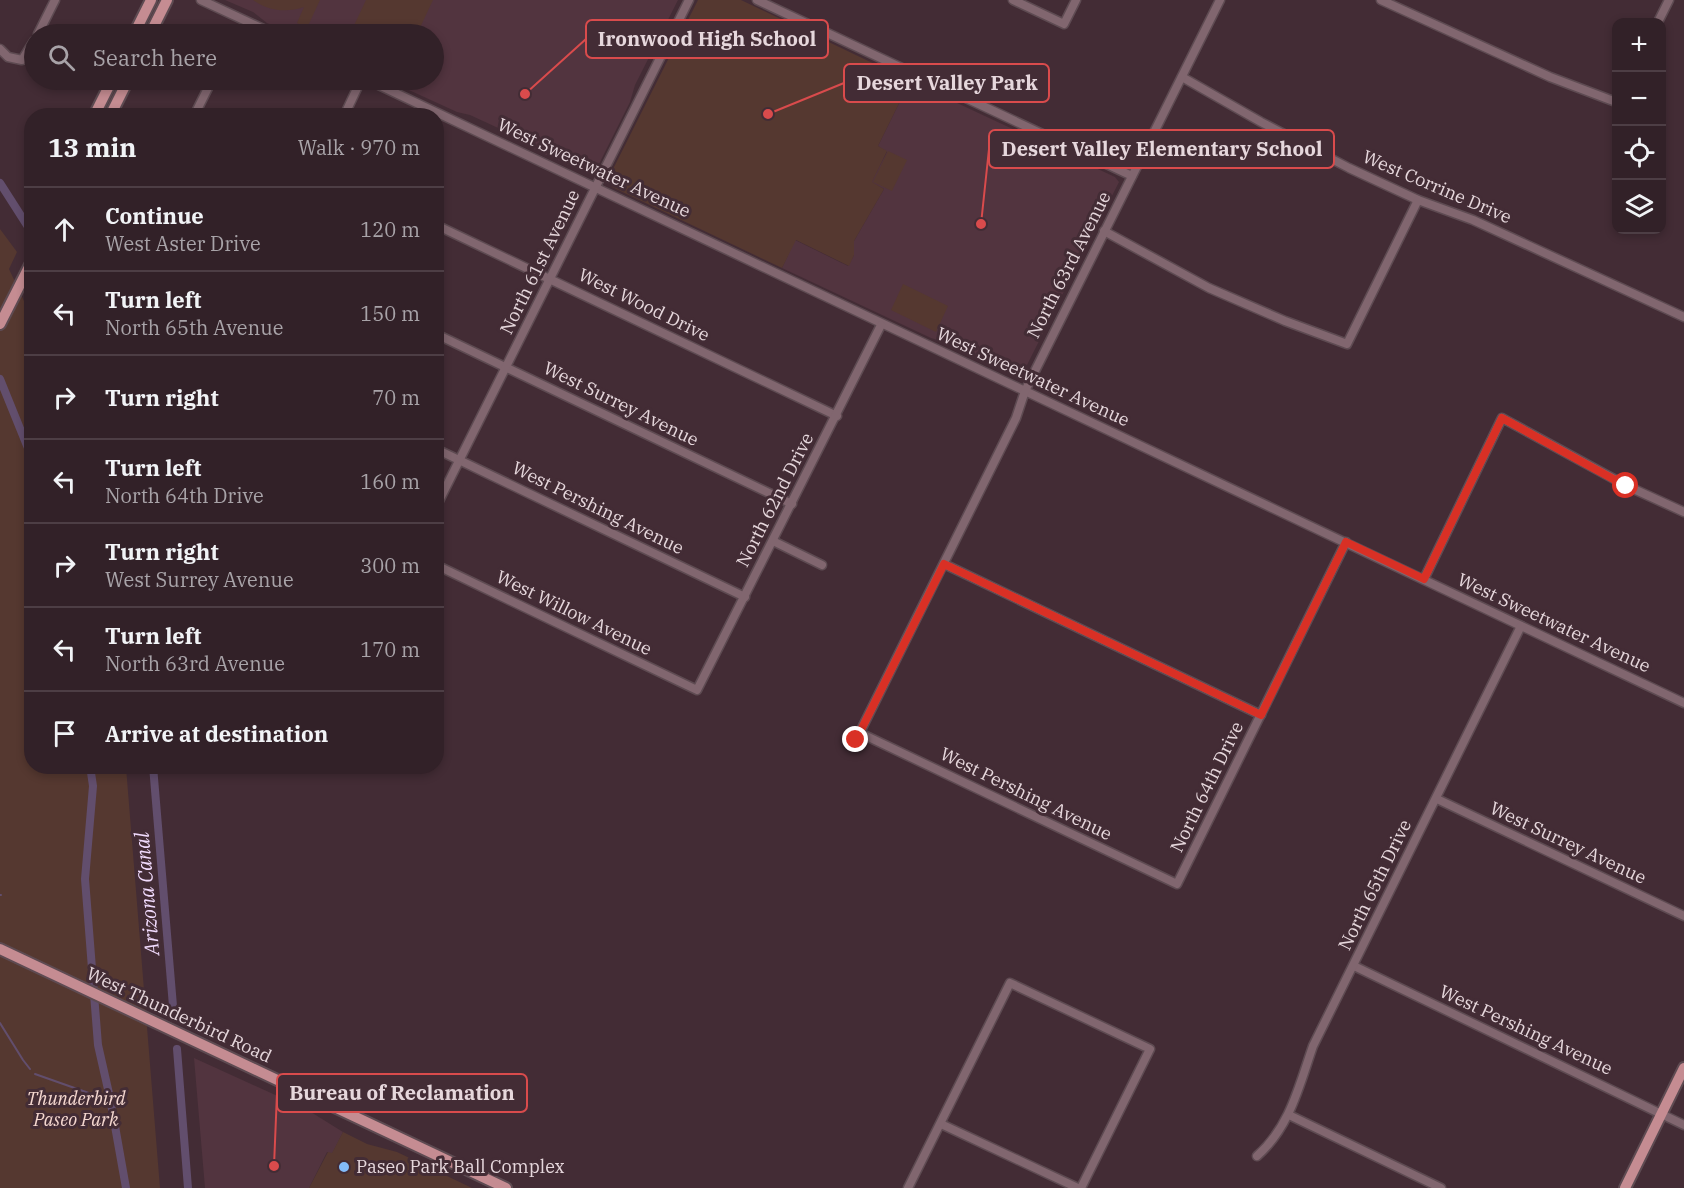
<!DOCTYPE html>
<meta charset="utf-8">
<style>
:root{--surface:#322128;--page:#3a2930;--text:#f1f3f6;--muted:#a8a3a8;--line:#4d3e45}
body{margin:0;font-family:"IBM Plex Serif",serif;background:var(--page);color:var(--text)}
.controls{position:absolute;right:18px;top:18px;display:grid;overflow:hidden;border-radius:12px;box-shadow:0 3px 9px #0003}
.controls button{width:54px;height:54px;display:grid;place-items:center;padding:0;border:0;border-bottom:2px solid var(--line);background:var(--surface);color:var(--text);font:30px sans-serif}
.stop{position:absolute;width:18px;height:18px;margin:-14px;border:4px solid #d93025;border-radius:50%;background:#fff}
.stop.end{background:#d93025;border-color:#fff;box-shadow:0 2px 6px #0008}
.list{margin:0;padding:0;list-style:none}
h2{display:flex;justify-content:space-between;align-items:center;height:78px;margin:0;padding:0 24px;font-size:26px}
h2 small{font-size:20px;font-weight:400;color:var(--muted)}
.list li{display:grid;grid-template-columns:39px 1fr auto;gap:18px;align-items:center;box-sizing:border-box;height:84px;padding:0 24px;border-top:2px solid var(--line)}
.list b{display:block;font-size:22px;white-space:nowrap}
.list p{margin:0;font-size:20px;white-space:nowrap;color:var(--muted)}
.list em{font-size:20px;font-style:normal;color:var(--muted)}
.icon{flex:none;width:33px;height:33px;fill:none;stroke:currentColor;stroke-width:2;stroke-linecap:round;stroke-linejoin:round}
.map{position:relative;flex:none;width:1684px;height:1188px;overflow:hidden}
.search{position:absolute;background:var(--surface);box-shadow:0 3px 9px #0003;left:24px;top:24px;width:420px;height:66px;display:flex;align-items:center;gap:15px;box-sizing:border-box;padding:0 21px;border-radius:33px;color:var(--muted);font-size:22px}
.panel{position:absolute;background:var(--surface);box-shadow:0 3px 9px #0003;left:24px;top:108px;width:420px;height:666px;border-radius:24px}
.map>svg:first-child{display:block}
.built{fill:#52343f}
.green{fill:#553830}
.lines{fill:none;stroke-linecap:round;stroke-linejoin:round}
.stream{stroke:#624e6d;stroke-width:2}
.canal{stroke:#624e6d;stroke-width:8}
.minor-casing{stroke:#5e4b52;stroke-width:11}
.major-casing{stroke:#5e4b52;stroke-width:14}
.minor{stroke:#81666f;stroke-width:8}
.major{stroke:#c58c92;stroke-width:10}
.route{stroke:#d93025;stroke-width:8}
.poi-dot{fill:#83bcfa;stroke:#432c35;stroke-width:2}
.labels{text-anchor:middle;stroke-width:6;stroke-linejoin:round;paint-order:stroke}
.street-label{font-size:18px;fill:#e6d7dc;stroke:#432c35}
.park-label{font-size:18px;font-style:italic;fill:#f5d8d0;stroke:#432c35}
.poi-label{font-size:18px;fill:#e6d7dc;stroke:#432c35;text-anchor:start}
.water-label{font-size:20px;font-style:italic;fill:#f1dbfd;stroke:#432c35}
.leader{fill:none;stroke:#d94b4c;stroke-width:2}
.callout-dot{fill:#d94b4c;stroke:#432c35;stroke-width:2}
.callout{fill:#432c35;stroke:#d94b4c;stroke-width:2}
.callout-label{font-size:20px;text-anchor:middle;font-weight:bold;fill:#e6d7dc}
</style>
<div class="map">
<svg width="1684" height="1188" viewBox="0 0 1684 1188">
<rect width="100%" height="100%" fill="#432c35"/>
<g class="built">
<path d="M225 0H678L635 85 630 102 595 172 591 175 529 147 513 135 470 115 457 112 387 80H434V34H291L267 23 253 12Z"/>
<path d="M910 81 1115 177 1119 182 1026 367 1017 374 1009 373 947 343 931 338 782 268 795 240 848 266 854 255V241L884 189 871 182 887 152 878 146Z"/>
<path d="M194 1058 306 1109 343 1132 332 1154 327 1152 309 1188H205Z"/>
</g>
<g class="green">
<path d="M253 0H320L307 28 297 23 304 7C286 13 269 11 253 0Z"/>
<path d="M366 0H433L417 34H350Z"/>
<path d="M698 0H741L910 81 878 146 887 151 872 182 884 189 854 241V255L849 266 796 240 782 268 612 187 608 179Z"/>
<path d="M888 151 907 160 892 191 873 182Z"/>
<path d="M0 229 17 252 9 269 31 316 32 766 126 767 160 1188H0Z"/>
<path d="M903 284 948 306 936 332 891 310Z"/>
<path d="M343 1132 367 1144 397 1152 472 1188H309L328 1152 332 1153Z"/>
</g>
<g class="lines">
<g class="stream">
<path d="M0 895H1"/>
<path d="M0 1023 23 1060 30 1069"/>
<path d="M35 1074 100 1097 110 1098"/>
</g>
<g class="canal">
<path d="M0 183 32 233"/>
<path d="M0 379 32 458"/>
<path d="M90 766 93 786 85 879 98 1045 110 1098 126 1188"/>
<path d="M153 766 174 1018"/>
<path d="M177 1049 188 1188"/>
</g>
<g class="minor-casing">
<g id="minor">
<path d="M201 0 274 34"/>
<path d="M757 0 1132 176"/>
<path d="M1013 0 1064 24 1076 0"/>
<path d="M1381 0 1550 77 1616 102"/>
<path d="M1658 22 1669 0"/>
<path d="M38 34 55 0"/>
<path d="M0 49 8 57 22 60 34 41"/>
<path d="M1182 77 1261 122 1349 168 1418 200 1473 220 1684 317"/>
<path d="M368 80C806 289 1245 496 1684 703"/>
<path d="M194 116 211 82"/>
<path d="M344 116 361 80"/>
<path d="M436 225 837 416"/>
<path d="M1104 231 1209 288 1285 321 1347 344 1418 200"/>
<path d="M436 334 792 504"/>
<path d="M436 449 745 597"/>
<path d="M436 507 689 0"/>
<path d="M773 541 822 565"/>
<path d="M944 564 1261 715"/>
<path d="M436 565 697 690 881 325"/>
<path d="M1424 579 1502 418 1627 486 1684 512"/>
<path d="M860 733 1177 884 1346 542"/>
<path d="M856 740 1016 418 1025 391 1220 0"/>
<path d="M1437 799 1684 916"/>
<path d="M1354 966 1684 1125"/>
<path d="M1289 1115 1441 1188"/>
<path d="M941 1124 1078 1188"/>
<path d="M1257 1156C1290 1127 1299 1086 1313 1046L1521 626"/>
<path d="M908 1188 1010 983 1150 1049 1081 1188"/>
</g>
</g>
<g class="major-casing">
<g id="major">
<path d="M134 34 151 0"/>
<path d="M150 34 167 0"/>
<path d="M94 116 112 80"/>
<path d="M110 116 128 80"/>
<path d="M0 324 32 261"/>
<path d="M0 949 506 1188"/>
<path d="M1625 1188 1684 1068"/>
</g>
</g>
<use href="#minor" class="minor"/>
<use href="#major" class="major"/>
</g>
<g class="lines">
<path class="route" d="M856 740 944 564 1261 715 1346 542 1424 579 1502 418 1626 486"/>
</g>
<circle class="poi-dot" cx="344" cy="1167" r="6"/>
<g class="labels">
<g class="street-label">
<text transform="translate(594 168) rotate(25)" y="6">West Sweetwater Avenue</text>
<text transform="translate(1437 187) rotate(23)" y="6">West Corrine Drive</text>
<text transform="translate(540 262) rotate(-64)" y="6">North 61st Avenue</text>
<text transform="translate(1069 265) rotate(-63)" y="6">North 63rd Avenue</text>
<text transform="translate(644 305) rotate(26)" y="6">West Wood Drive</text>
<text transform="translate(1033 377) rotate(25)" y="6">West Sweetwater Avenue</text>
<text transform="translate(621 404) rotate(26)" y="6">West Surrey Avenue</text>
<text transform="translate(775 500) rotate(-63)" y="6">North 62nd Drive</text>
<text transform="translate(598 508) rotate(26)" y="6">West Pershing Avenue</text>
<text transform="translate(574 613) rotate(26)" y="6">West Willow Avenue</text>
<text transform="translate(1554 623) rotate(25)" y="6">West Sweetwater Avenue</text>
<text transform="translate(1207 787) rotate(-64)" y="6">North 64th Drive</text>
<text transform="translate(1026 794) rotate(26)" y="6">West Pershing Avenue</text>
<text transform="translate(1568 843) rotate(25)" y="6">West Surrey Avenue</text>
<text transform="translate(1375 885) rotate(-64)" y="6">North 65th Drive</text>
<text transform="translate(179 1015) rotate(25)" y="6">West Thunderbird Road</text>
<text transform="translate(1526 1030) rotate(25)" y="6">West Pershing Avenue</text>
</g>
<g class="park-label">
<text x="76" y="1105">Thunderbird<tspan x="76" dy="21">Paseo Park</tspan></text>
</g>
<g class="poi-label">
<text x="356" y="1173">Paseo Park Ball Complex</text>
</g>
<g class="water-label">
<text transform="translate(147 894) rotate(-95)" y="7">Arizona Canal</text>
</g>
</g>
<path class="leader" d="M525 94L586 39M768 114L844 83M981 224L989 149M274 1166L277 1093"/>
<g class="callout-dot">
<circle cx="525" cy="94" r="6"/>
<circle cx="768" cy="114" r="6"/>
<circle cx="981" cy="224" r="6"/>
<circle cx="274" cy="1166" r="6"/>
</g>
<g class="callout">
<rect x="586" y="20" width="242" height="38" rx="6"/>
<rect x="844" y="64" width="205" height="38" rx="6"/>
<rect x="989" y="130" width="345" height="38" rx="6"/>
<rect x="277" y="1074" width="250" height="38" rx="6"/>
</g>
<g class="callout-label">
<text x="707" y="46">Ironwood High School</text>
<text x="947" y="90">Desert Valley Park</text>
<text x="1162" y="156">Desert Valley Elementary School</text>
<text x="402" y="1100">Bureau of Reclamation</text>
</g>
</svg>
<div class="controls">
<button>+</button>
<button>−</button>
<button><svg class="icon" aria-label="locate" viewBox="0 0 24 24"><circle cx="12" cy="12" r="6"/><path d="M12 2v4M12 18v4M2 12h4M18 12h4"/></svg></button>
<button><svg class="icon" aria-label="layers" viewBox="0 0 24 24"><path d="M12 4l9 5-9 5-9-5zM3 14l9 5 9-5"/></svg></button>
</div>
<div class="stop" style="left:1626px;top:486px"></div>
<div class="stop end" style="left:856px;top:740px"></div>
<div class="search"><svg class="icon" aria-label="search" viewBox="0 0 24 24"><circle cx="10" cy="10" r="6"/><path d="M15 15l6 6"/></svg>Search here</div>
<section class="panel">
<h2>13 min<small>Walk · 970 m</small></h2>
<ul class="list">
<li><svg class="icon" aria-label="ahead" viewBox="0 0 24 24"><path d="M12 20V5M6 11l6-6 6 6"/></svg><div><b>Continue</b><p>West Aster Drive</p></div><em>120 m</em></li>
<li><svg class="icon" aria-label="left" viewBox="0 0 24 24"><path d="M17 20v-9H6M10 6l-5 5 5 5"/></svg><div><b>Turn left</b><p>North 65th Avenue</p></div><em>150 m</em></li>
<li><svg class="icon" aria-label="right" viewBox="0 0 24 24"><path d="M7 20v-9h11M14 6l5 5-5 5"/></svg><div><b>Turn right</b></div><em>70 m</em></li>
<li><svg class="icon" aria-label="left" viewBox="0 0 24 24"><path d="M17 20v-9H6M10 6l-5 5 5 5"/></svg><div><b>Turn left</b><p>North 64th Drive</p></div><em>160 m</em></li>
<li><svg class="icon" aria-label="right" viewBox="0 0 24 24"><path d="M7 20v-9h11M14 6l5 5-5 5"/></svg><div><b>Turn right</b><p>West Surrey Avenue</p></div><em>300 m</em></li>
<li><svg class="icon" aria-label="left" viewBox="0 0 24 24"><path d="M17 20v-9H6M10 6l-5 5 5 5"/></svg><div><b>Turn left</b><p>North 63rd Avenue</p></div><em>170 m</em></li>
<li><svg class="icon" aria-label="arrive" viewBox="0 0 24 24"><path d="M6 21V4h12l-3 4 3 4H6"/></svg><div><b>Arrive at destination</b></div></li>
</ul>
</section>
</div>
